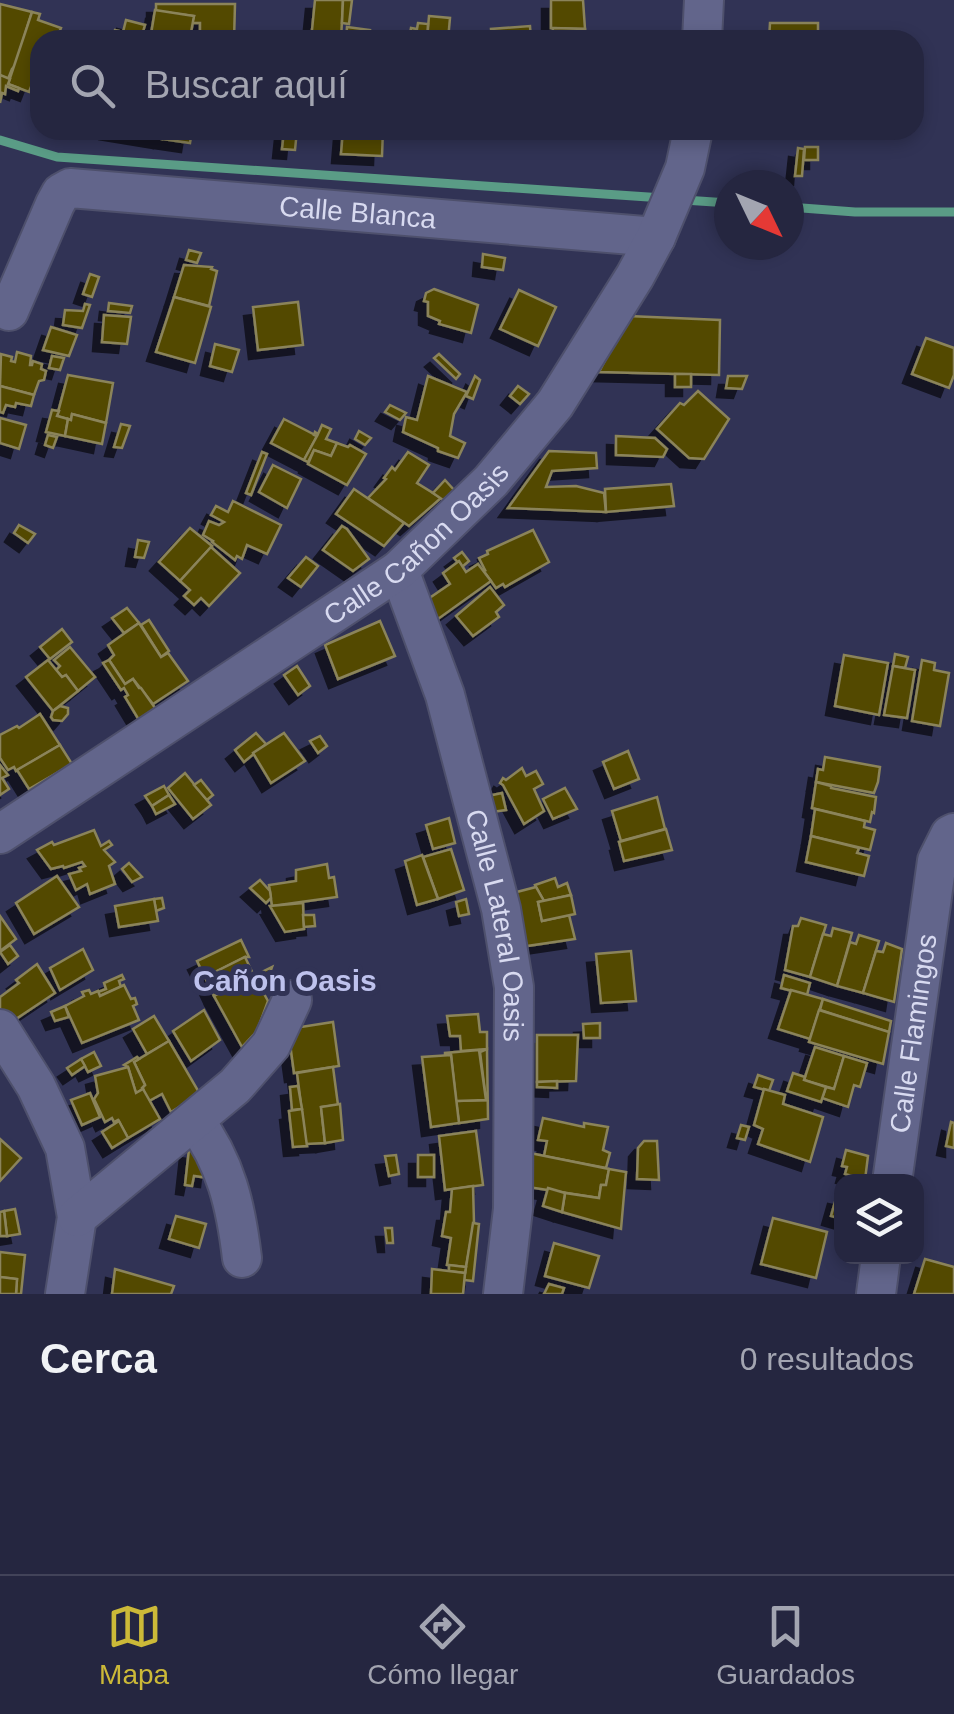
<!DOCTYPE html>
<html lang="es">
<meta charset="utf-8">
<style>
:root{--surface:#252640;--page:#2d2e47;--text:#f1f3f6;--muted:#a3a5b1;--line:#424359;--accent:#ccb938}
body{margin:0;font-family:Arial,sans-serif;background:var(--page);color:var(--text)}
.controls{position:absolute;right:30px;bottom:30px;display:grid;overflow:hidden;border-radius:20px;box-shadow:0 5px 15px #0003}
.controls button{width:90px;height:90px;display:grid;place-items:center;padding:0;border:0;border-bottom:2px solid var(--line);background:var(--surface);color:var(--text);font:50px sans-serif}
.compass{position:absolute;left:714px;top:170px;width:90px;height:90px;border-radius:50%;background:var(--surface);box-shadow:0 5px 15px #0003;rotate:133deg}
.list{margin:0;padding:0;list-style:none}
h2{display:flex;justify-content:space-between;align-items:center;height:130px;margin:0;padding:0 40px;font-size:42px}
h2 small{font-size:32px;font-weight:400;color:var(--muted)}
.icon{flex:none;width:55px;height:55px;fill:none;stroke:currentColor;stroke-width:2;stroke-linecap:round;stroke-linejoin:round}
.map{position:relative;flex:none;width:954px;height:1294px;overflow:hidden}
.search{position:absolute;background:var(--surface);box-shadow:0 5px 15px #0003;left:30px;right:30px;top:30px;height:110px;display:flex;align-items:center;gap:25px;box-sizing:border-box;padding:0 35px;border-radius:30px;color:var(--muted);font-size:38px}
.sheet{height:280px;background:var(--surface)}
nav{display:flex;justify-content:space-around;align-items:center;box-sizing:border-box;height:140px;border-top:2px solid var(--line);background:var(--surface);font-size:28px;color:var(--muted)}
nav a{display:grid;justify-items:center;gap:5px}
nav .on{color:var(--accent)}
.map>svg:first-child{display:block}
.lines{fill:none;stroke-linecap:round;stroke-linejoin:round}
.stream{stroke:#5a9c86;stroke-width:9}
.building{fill:#524806;stroke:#8b845a;stroke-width:2.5;filter:url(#shadow)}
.minor-casing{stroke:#4e506c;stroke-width:42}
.minor{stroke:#62658b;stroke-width:38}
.labels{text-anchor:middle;stroke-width:10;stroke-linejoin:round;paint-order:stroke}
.street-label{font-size:28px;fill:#d8daf0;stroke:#313355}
.neighbourhood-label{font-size:30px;font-weight:bold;fill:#bec2ed;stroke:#313355}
</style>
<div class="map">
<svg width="954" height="1294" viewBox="0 0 954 1294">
<defs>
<filter id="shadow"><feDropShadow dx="-9" dy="9" stdDeviation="0" flood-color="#0009"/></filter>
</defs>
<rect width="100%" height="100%" fill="#313355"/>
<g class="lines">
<g class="stream">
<path d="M0 140 57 157 663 198"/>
<path d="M684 200 729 203"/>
<path d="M789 207 855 212H954"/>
</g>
</g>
<g class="building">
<path d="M315 0H343L341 40H311Z"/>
<path d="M343 0H352L349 24 342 23Z"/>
<path d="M551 0H583L585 29 551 28Z"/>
<path d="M0 4 32 12 15 66 12 69 8 79 0 75Z"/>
<path d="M156 4H235L234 40H210V35L200 36V23H192L194 16 156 11Z"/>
<path d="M155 10 194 16 190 38 175 36 173 40H171L164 39 163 36 151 34Z"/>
<path d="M32 12 40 14 38 20 61 28 56 40H40V75L36 74 29 92 8 84Z"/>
<path d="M429 16 450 18 448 40H427Z"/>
<path d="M126 20 145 25 142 35 151 38 150 40H113L115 30 123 32Z"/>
<path d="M418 23 428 24 427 40H409L411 28 417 29Z"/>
<path d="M770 23H818V40H769Z"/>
<path d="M530 26 531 40H492L491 29Z"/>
<path d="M347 27 370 30 369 40H346Z"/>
<path d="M553 28 585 29V40H549L552 38Z"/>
<path d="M0 75 10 79 8 84 19 88 18 91 6 86 5 94 2 93 0 103Z"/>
<path d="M107 130H163L162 139Z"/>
<path d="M163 130 192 131 190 143 162 139Z"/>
<path d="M284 130H297L295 150 282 149Z"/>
<path d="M343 130H383L382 156 341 154Z"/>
<path d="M805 147H818V160H804Z"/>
<path d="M798 148 804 149 802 176H795Z"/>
<path d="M189 250 201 253 197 263 186 260Z"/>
<path d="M483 254 505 258 503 270 482 267Z"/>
<path d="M184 265 212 267 211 269 217 271 209 306 174 297Z"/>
<path d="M90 274 99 277 92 297 83 294Z"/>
<path d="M434 289 478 305 471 333 439 324 440 321 428 316V302L424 301 426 293Z"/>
<path d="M519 290 556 307 538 346 500 329Z"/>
<path d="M174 297 211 307 195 363 156 352Z"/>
<path d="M298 302 303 345 258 350 253 307Z"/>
<path d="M109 303 132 306 130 313 108 311Z"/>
<path d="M85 304 90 305 82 328 63 325 65 310 83 311Z"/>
<path d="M104 315 131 317 127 344 102 342Z"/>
<path d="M628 316 720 320 719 375 599 372Z"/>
<path d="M51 327 77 335 69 356 43 350Z"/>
<path d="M926 338 954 348V375L949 388 912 374Z"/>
<path d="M215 344 239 350 232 372 210 366Z"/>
<path d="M17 352 31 356 30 365H32L33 361 42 364 41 369 46 371 44 380 39 381 34 395 0 386 1 354 12 357 11 361 15 362Z"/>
<path d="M439 354 460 374 456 379 434 358Z"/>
<path d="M52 356 64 358 60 370 49 368Z"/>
<rect x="675" y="374" width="16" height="13"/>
<path d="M68 375 113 383 106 423 72 414 71 420 57 416Z"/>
<path d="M428 376 467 392 454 414 450 436 465 443 458 458 438 451V448L403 432 406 417 417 420Z"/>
<path d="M475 376 480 380 473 399 466 396Z"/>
<path d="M728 376H747L742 389 726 388Z"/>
<path d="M0 386 34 395 31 406 16 403 15 407 6 405 3 413 0 412Z"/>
<path d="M518 386 529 394 520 404 510 396Z"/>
<path d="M698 391 729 419 704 459 689 458 657 429 680 403 684 405Z"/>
<path d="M390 405 406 413 400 420 385 412Z"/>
<path d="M52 410 59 411 57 416 68 419 65 436 46 432Z"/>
<path d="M72 414 106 423 102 444 65 436 68 419 71 420Z"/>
<path d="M0 418 26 425 19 449 0 443Z"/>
<path d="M284 419 317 436 304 460 271 443Z"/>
<path d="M121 424 130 426 122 448 114 447Z"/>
<path d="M322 425 331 429 326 439 337 443 331 456 314 450 308 462 304 460 317 436 314 435 315 432 318 434Z"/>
<path d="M359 431 371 438 365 445 355 439Z"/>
<path d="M48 435 57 437 53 448 45 445Z"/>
<path d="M616 436 655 438 667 449 663 457 616 455Z"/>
<path d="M337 443 348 447 350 445 366 454 347 485 308 464 314 450 331 456Z"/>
<path d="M549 451 596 453 597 468 552 471 546 487 576 486 604 493 606 512 508 508Z"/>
<path d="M262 452 267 454 251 495 246 493Z"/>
<path d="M408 452 429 465 417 483 441 498 409 526 368 498 386 479 384 478 392 467 395 470Z"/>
<path d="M273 465 301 479 287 508 259 492Z"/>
<path d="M445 480 455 491 443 500 433 493Z"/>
<path d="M671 484 674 506 606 512 605 489Z"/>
<path d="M354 489 404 523 384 546 336 514Z"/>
<path d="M233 501 281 525 267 554 247 545 242 559 237 556 235 560 212 542 213 541 203 535 209 521 219 525 224 522 211 515 216 506 228 512Z"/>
<path d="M19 525 35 534 28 543 14 533Z"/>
<path d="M342 526 347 529 369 559 353 571 323 550Z"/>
<path d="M190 528 212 546 180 581 159 562Z"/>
<path d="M533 530 549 562 505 587 503 584 496 588 483 570H485L479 558 488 554 487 551Z"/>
<path d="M138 540 149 542 144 558 135 557Z"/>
<path d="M211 547 240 573 209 606 201 598 194 605 184 596 190 590 180 581Z"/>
<path d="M462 552 469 561 462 567 454 558Z"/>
<path d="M306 557 318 566 301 587 288 578Z"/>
<path d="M459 561 466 572 478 564 491 581 438 619 428 599 450 584 443 573Z"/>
<path d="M490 587 504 605 496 612 499 617 473 636 456 616Z"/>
<path d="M127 608 139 623 124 633 112 618Z"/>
<path d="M149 620 169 651 161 657 141 625Z"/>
<path d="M380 621 395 656 338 679 325 645Z"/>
<path d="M139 623 161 657 168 653 188 681 153 704 133 679 125 684 109 660 114 655 108 645Z"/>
<path d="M62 629 72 642 50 659 40 647Z"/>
<path d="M70 647 95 677 78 691 66 675 62 677 56 670 60 666 54 660Z"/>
<path d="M895 654 908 657 905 668 893 666Z"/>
<path d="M844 655 888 663 879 715 835 706Z"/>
<path d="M48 660 62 677 66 675 78 691 53 711 26 677Z"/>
<path d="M109 660 125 684 133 679 139 688H141L160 715 142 725 125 697 128 695 124 688 121 690 103 663Z"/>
<path d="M922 660 935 663 934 670 949 673 940 726 912 721Z"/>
<path d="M297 666 310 686 298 695 284 675Z"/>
<path d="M893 666 915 670 907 718 884 715Z"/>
<path d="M60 706 68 708V714L62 721 53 720 51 717 53 711Z"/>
<path d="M40 714 60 745 16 771 14 767 8 770 0 758V735L17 726 19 728Z"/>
<path d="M256 733 266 744 244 762 235 750Z"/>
<path d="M284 733 305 761 271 783 253 753Z"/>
<path d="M320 736 327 746 318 753 310 741Z"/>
<path d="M60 745 72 764 29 789 17 770Z"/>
<path d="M628 751 639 779 614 789 603 762Z"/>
<path d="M825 757 880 767 878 782 874 793 816 782 818 769 823 770Z"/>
<path d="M0 765 8 775 2 778 9 789 0 795Z"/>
<path d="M522 768 526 776 536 771 543 784 534 789 544 811 524 824 503 785 500 783 503 778 506 780Z"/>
<path d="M185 773 211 805 193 819 168 788Z"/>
<path d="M201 780 213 795 207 800 194 785Z"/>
<path d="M816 782 831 786V788L876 797 874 813 872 812 870 822 812 808Z"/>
<path d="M164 786 169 795 152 806 145 796Z"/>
<path d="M565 788 577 809 553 819 543 799Z"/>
<path d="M502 793 506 810 492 812 488 796Z"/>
<path d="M169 795 175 804 156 814 152 806Z"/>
<path d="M657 797 665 829 621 841 612 811Z"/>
<path d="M815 809 865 821 864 827 875 830 870 850 811 836Z"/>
<path d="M449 818 455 843 433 849 426 825Z"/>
<path d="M666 829 672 850 624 861 619 842Z"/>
<path d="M94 830 101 846 109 841 112 845 104 850 115 862 109 866 115 884 90 894 87 884 76 890 69 874 81 871 79 868 85 866 82 862 64 868 63 866 51 869 37 850 52 842 54 845Z"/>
<path d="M811 836 859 848 857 853 869 856 864 876 806 862Z"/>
<path d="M451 849 464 890 438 899 423 857Z"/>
<path d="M422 855 438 899 417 905 405 861Z"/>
<path d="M129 863 142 877 132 882 122 869Z"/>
<path d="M327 864 329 878 334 877 337 897 272 906 269 885 296 881V870Z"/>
<path d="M57 876 79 907 34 934 16 903Z"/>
<path d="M555 878 558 887 567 883 571 895 544 901 535 885Z"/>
<path d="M260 880 270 891 271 898 266 903 250 888Z"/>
<path d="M536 887 544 901 538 902 542 921 569 915 575 939 527 946 513 893Z"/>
<path d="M571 895 575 914 542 921 538 902Z"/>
<path d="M162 898 164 908 156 911 154 899Z"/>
<path d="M154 899 158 921 119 927 115 906Z"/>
<path d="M466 899 469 914 459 916 456 902Z"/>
<path d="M303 903 304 929 285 932 270 906Z"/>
<path d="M303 915H314L315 926 304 927Z"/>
<path d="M0 916 16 939 0 951Z"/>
<path d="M801 918 826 925 810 977 785 970 793 926H798Z"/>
<path d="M833 928 852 933 837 986 810 977 823 934 831 936Z"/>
<path d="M859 935 879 941 863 993 837 986 850 942 856 944Z"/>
<path d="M241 940 249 957H245L205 977 197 961Z"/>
<path d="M886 943 902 949 894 1002 863 993 876 951 883 952Z"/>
<path d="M10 945 18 956 8 964 0 952Z"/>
<path d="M83 949 93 970 60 990 50 968Z"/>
<path d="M631 951 636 1001 601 1003 596 954Z"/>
<path d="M245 957 254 976 214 996 205 977Z"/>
<path d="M37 964 55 993 10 1023 0 1011V997L19 983 16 980Z"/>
<path d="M272 967 263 992 268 1001 257 1031 242 1047 214 996Z"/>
<path d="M122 975 124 979 119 981 121 987 100 996 98 992 106 989 104 983Z"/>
<path d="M784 975 810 983 807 995 781 988Z"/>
<path d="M124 985 131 999 135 998 137 1004 133 1006 139 1020 82 1043 65 1006 84 996 82 992 89 990 91 994 98 991 100 996Z"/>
<path d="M791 990 823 999 810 1039 778 1029Z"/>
<path d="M823 999 891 1021 889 1032 820 1010Z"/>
<path d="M65 1006 69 1017 55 1021 51 1012Z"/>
<path d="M204 1010 220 1040 191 1061 173 1031Z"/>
<path d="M819 1010 889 1032 883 1064 809 1042Z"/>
<path d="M478 1014 480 1032H487V1049L461 1051 460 1036H450L447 1016Z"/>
<path d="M154 1016 169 1041 147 1054 133 1029Z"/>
<path d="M333 1022 339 1066 294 1073 288 1029Z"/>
<path d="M600 1023V1038H584L583 1024Z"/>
<path d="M537 1035H578L576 1081 537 1082Z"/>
<path d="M169 1041 200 1094 171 1112 162 1094 149 1101 142 1088 145 1085 134 1062Z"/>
<path d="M815 1047 844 1056 834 1089 804 1080Z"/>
<path d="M487 1049 488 1119 459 1123 456 1101 486 1100 480 1052Z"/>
<path d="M479 1050 486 1100 456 1101 451 1055H445V1053Z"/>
<path d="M94 1052 101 1066 88 1072 81 1059Z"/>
<path d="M451 1055 459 1123 431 1127 422 1057Z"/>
<path d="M844 1056 867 1063 860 1087 854 1085 848 1107 822 1098 826 1087 834 1089Z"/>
<path d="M137 1057 139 1059 134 1062 145 1085 142 1088 143 1089 136 1093 128 1067 124 1065Z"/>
<path d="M81 1059 85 1066 72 1075 67 1068Z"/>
<path d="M128 1067 136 1093 143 1089 160 1119 128 1138 118 1120 114 1122 112 1118 105 1122 94 1099 98 1093 95 1076Z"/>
<path d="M333 1067 338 1105 321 1107 325 1143 306 1144 297 1073Z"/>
<path d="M793 1073 805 1077 804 1080 826 1087 821 1102 787 1091Z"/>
<path d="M758 1075 773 1080 769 1091 754 1087Z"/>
<path d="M557 1081V1088L537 1087V1082Z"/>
<path d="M298 1086 302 1109 292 1110 290 1087Z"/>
<path d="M764 1089 785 1095 783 1104 823 1117 810 1162 758 1144 763 1129 754 1125Z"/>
<path d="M90 1093 100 1117 82 1125 71 1100Z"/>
<path d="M340 1104 343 1140 325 1143 321 1107Z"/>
<path d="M302 1109 307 1146 293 1147 289 1111Z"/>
<path d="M543 1118 584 1127V1123L608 1127 603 1150 610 1153 606 1168 544 1156 547 1141 538 1140Z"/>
<path d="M119 1121 128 1138 112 1148 102 1132Z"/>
<path d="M951 1122 954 1123V1148L946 1146Z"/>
<path d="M741 1125 749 1127 745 1140 737 1138Z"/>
<path d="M476 1131 483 1185 445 1190 439 1136Z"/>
<path d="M0 1139 21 1158 0 1181Z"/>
<path d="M644 1141H657L659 1180 637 1179 638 1148Z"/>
<path d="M189 1149 212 1152 209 1178 194 1176 192 1186 185 1185Z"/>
<path d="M846 1150 868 1156 865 1180 845 1174 847 1167 842 1166Z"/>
<path d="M530 1153 609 1169 606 1185H601L599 1198 528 1187Z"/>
<path d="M396 1155 399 1174 389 1176 385 1156Z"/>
<rect x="418" y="1155" width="16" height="22"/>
<path d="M609 1169 626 1172 621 1229 562 1212 565 1193 599 1198 601 1185H606Z"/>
<path d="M473 1186 474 1223 466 1267 447 1265 451 1238 442 1236 446 1212H450L452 1189Z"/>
<path d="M548 1188 565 1193 562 1212 543 1206Z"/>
<path d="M837 1195 842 1196V1219L831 1216Z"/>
<path d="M15 1209 20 1234 7 1236 4 1211Z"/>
<path d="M4 1211 7 1236H0V1212Z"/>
<path d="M176 1216 206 1224 199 1248 169 1239Z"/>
<path d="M773 1218 827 1232 816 1278 761 1264Z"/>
<path d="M473 1223 479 1224 473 1281 464 1280Z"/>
<path d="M385 1228H392L393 1243H387Z"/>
<path d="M554 1243 599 1256 589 1288 545 1276Z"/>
<path d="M0 1252 25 1255 21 1294H16L17 1279 0 1277Z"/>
<path d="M925 1259 954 1267V1294H914Z"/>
<path d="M449 1265 466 1267 465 1273 449 1271Z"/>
<path d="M115 1269 174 1286 171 1294H112Z"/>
<path d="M432 1269 465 1273 463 1294H431Z"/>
<path d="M0 1277 17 1279 16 1294H0Z"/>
<path d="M549 1284 564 1288 562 1294H544Z"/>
</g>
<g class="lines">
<g class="minor-casing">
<g id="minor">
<path d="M702 40 704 0"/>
<path id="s1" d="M9 311 55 204 61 193 70 188 656 237"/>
<path id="s2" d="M399 570 445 695 501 909 514 987 513 1209 503 1294"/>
<path id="s3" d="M0 834 399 570 491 481 555 404 635 276 656 237 685 168 693 130"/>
<path d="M0 1029 36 1086 65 1148 77 1217 65 1294"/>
<path d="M194 1120C226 1162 236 1207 242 1258"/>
<path id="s4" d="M892 1182 937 861 950 835 954 833"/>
<path d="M77 1217 235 1086 271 1045 292 1000"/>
<path d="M876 1294 881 1256"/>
</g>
</g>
<use href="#minor" class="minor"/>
</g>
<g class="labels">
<g class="street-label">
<text dy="10" stroke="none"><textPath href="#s1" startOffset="428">Calle Blanca</textPath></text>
<text dy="10" stroke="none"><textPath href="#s3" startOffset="508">Calle Cañon Oasis</textPath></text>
<text dy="10" stroke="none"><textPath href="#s2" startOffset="370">Calle Lateral Oasis</textPath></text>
<text dy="10" stroke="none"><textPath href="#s4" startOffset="150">Calle Flamingos</textPath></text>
</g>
<g class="neighbourhood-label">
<text x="285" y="991">Cañon Oasis</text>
</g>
</g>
</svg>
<div class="controls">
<button><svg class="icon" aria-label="layers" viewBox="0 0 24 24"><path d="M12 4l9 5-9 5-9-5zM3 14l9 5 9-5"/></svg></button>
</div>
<svg class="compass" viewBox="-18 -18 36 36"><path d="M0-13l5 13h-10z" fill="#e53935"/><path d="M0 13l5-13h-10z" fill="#a3a5b1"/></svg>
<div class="search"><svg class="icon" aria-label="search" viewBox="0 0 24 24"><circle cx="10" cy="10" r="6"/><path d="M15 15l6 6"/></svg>Buscar aquí</div>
</div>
<section class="sheet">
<h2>Cerca<small>0 resultados</small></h2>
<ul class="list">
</ul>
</section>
<nav>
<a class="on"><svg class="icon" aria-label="map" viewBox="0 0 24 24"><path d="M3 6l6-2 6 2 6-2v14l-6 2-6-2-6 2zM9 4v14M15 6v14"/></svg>Mapa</a>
<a><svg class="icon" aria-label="directions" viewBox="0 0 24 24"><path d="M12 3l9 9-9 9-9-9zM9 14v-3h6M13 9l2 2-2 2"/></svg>Cómo llegar</a>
<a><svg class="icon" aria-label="saved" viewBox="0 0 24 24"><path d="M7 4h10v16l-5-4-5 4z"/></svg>Guardados</a>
</nav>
